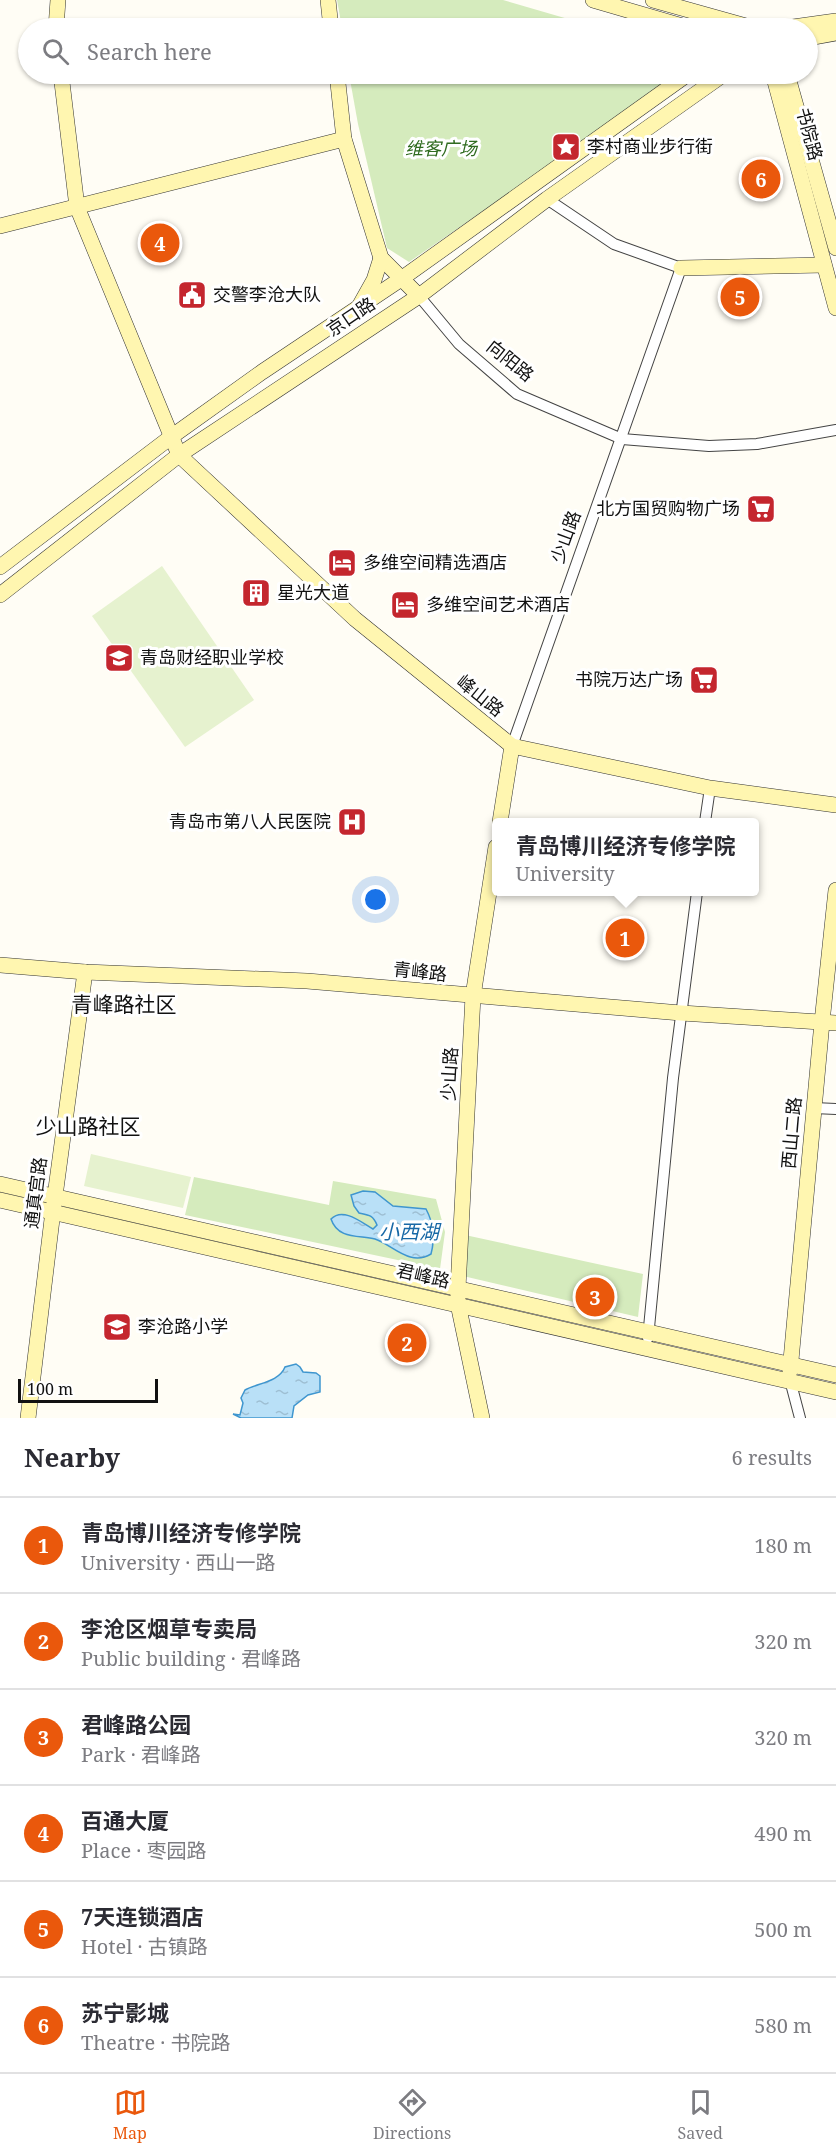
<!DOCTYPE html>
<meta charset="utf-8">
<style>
:root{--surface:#fff;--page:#f2f2f3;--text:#2b2b33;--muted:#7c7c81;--line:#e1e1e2;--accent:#ea580c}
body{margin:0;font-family:"Noto Serif","Noto Sans SC",serif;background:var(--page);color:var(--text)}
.scale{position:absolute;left:18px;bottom:15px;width:140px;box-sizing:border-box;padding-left:6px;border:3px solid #111;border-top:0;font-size:16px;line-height:21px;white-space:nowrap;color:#111;-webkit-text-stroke:4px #fff;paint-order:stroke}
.you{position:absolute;left:376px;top:900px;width:21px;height:21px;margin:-15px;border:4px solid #fff;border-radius:50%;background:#1a73e8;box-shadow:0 0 0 9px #1a73e833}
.badge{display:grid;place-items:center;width:39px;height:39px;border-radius:50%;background:var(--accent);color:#fff;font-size:20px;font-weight:700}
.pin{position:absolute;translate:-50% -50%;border:3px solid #fff;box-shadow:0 2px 6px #0006}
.popup{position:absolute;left:492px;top:818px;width:267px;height:78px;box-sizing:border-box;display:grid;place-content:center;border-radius:6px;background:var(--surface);filter:drop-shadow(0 2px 4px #0005);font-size:20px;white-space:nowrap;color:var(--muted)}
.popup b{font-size:22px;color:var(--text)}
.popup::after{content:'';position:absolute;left:50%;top:100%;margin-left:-12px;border:12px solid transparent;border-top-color:var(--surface)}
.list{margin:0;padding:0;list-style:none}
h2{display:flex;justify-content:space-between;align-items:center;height:78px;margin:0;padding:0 24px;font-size:26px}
h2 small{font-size:20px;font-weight:400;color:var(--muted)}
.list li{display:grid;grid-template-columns:39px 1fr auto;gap:18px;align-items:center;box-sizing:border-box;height:96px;padding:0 24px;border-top:2px solid var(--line)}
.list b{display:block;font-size:22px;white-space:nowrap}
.list p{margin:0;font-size:20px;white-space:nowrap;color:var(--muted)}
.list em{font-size:20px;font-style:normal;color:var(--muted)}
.icon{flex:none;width:33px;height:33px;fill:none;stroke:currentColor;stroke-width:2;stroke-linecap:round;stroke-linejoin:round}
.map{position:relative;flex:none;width:836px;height:1418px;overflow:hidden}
.search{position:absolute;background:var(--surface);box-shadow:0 2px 4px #0004;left:18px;right:18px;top:18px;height:66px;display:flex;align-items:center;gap:15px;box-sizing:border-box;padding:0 21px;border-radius:33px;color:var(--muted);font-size:22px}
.sheet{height:654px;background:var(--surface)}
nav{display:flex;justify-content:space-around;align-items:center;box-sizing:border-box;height:84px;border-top:2px solid var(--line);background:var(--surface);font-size:16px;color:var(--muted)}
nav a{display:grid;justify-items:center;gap:3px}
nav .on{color:var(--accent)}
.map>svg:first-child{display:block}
.park{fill:#d5ebbd}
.pitch{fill:#e6f2cf}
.water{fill:url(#water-ripples);stroke:#3f96cf;stroke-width:1.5}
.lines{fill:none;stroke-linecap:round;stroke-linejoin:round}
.street-casing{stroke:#444;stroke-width:12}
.secondary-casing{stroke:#333;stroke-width:16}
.street{stroke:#fff;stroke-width:10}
.secondary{stroke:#fff6b0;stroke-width:15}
.labels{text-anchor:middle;stroke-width:6;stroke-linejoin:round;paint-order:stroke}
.street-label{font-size:18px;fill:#111;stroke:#fff}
.poi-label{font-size:18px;fill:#111;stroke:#fff;text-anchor:start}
.park-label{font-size:18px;font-style:italic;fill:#2f6b1f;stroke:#fff}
.water-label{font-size:20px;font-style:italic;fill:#1768a6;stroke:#fff}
.quarter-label{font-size:21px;fill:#111;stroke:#fff}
</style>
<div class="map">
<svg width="836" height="1418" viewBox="0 0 836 1418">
<defs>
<pattern id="water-ripples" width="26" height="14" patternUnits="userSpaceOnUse" patternTransform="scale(1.5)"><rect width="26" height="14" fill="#b9e0f7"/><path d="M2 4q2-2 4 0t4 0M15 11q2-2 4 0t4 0" fill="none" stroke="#9ebfd3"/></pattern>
</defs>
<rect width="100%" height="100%" fill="#fffdf5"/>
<g class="park">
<path d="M337 0H503L599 28H342Z"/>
<path d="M349 74H682L409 262 387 248 358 124Z"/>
<path d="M194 1177 329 1205 333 1181 436 1199 445 1232 440 1269 185 1215Z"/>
<path d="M465 1235 643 1274 638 1317 463 1276Z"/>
</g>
<g class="pitch">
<path d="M162 566 254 700 185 747 92 616Z"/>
<path d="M91 1154 191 1177 183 1208 84 1186Z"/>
</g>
<g class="water">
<path d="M363 1191 375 1192 393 1206 426 1209C434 1224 435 1239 431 1254 410 1267 393 1245 375 1239 360 1235 338 1240 331 1219 343 1207 361 1222 373 1229L377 1225C373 1215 369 1215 359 1213L354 1206 351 1195Z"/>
<path d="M296 1364 300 1367 303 1372 316 1373 320 1376V1392L308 1395 294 1406 292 1418H241L233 1414 240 1415 243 1403 241 1398 245 1390C258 1383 279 1382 285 1367Z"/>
</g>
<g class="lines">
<g class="street-casing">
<g id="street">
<path d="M419 296 459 344 517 394 622 439 709 446 757 444 836 430"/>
<path d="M512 746 681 268 614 244 547 199"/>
<path d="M705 822 710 788"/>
<path d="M814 1108 836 1109"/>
<path d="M648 1338 673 1078 697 892"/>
<path d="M790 1380 800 1418"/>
</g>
</g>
<g class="secondary-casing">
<g id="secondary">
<path d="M328 0 331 28"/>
<path d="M593 0 689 28"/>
<path d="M653 0 753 28"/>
<path d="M56 28 58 0"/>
<path d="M786 28 836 21"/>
<path d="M808 38 836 33"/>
<path d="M61 74 77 207 179 455 355 619 512 746 710 788 836 805"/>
<path d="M337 74 344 139 381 258 419 296"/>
<path d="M773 74 836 308"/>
<path d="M787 74 836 248"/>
<path d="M0 226 344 139"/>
<path d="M681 268 824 265"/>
<path d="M360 305 374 280 381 258"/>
<path d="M0 567 171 437 262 372 401 279 688 74"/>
<path d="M0 595 179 455 419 296 547 199 724 74"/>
<path d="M500 822 512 746"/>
<path d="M0 965 85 972 307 981 681 1013 836 1023"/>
<path d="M0 1184 836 1375"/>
<path d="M0 1200 836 1392"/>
<path d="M790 1371 822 1022 836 890"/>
<path d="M28 1418 53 1211 85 972"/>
<path d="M482 1418 458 1304V1288L473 996 496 847"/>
</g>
</g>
<use href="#street" class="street"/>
<use href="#secondary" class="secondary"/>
</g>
<defs>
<g id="sight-square" transform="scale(1.5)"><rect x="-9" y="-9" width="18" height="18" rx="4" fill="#c4262e" stroke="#fff"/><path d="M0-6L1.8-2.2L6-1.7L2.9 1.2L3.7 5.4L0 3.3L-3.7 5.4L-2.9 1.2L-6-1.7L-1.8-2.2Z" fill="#fff"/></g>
<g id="civic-square" transform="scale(1.5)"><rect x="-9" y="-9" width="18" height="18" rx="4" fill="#c4262e" stroke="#fff"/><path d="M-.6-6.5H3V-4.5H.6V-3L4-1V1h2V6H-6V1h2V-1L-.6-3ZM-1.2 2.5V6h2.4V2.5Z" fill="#fff"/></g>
<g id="supermarket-square" transform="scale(1.5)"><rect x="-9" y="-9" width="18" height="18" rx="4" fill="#c4262e" stroke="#fff"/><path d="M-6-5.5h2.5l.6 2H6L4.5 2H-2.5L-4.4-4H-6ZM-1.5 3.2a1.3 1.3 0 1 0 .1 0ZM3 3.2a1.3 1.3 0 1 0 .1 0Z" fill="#fff"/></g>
<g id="hotel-square" transform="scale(1.5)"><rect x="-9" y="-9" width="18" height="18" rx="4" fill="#c4262e" stroke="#fff"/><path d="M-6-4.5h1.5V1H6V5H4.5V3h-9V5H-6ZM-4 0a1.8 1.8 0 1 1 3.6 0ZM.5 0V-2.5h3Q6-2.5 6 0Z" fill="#fff"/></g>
<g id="building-square" transform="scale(1.5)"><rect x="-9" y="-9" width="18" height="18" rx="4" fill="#c4262e" stroke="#fff"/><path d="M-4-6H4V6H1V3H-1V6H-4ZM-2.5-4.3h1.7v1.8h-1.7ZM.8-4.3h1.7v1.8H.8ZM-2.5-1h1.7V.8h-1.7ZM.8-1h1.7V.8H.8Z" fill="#fff"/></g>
<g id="school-square" transform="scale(1.5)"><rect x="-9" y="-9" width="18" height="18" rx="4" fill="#c4262e" stroke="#fff"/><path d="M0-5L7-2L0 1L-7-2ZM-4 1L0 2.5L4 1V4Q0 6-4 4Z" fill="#fff"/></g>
<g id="hospital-square" transform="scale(1.5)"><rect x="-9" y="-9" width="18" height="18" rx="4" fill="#c4262e" stroke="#fff"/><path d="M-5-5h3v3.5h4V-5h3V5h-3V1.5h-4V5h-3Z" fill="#fff"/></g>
</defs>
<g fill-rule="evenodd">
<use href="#sight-square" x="566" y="147"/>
<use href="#civic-square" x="192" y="295"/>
<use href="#supermarket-square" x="761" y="509"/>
<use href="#hotel-square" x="342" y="563"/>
<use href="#building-square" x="256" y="593"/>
<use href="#hotel-square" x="405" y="605"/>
<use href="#school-square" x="119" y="658"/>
<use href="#supermarket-square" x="704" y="680"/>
<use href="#hospital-square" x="352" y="822"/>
<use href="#school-square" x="117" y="1327"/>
</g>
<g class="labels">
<g class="street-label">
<text transform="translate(809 134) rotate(75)" y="6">书院路</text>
<text transform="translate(351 317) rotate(-34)" y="6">京口路</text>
<text transform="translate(510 361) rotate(39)" y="6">向阳路</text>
<text transform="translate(566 537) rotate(-70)" y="6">少山路</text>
<text transform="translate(480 696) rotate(39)" y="6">峰山路</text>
<text transform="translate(420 972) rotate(6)" y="6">青峰路</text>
<text transform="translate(450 1074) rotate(-87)" y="6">少山路</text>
<text transform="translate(792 1133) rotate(-85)" y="6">西山二路</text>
<text transform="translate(36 1193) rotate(-83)" y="6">通真宫路</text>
<text transform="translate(423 1276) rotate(13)" y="6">君峰路</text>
</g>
<g class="poi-label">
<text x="587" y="153">李村商业步行街</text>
<text x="213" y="301">交警李沧大队</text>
<text x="740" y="515" text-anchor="end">北方国贸购物广场</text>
<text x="363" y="569">多维空间精选酒店</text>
<text x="277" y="599">星光大道</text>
<text x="426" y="611">多维空间艺术酒店</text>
<text x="140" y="664">青岛财经职业学校</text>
<text x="683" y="686" text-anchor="end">书院万达广场</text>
<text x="331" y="828" text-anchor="end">青岛市第八人民医院</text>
<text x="138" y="1333">李沧路小学</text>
</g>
<g class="park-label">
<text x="441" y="155">维客广场</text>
</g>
<g class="water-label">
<text x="409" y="1239">小西湖</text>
</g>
<g class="quarter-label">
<text x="124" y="1012">青峰路社区</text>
<text x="88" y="1134">少山路社区</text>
</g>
</g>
</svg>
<div class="scale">100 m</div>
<div class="you"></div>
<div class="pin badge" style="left:625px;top:938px">1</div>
<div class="popup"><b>青岛博川经济专修学院</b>University</div>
<div class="pin badge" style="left:407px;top:1343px">2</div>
<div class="pin badge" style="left:595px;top:1297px">3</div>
<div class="pin badge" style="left:160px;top:243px">4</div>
<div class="pin badge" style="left:740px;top:297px">5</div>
<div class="pin badge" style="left:761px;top:179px">6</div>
<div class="search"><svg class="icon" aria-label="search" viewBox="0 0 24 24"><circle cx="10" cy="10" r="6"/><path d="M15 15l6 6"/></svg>Search here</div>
</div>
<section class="sheet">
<h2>Nearby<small>6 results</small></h2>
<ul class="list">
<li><span class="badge">1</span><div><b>青岛博川经济专修学院</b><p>University · 西山一路</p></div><em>180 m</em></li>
<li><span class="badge">2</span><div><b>李沧区烟草专卖局</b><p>Public building · 君峰路</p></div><em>320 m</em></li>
<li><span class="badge">3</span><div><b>君峰路公园</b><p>Park · 君峰路</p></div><em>320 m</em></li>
<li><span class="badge">4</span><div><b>百通大厦</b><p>Place · 枣园路</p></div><em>490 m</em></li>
<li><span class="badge">5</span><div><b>7天连锁酒店</b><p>Hotel · 古镇路</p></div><em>500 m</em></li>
<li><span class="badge">6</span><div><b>苏宁影城</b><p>Theatre · 书院路</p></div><em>580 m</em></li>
</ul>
</section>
<nav>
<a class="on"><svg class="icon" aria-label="map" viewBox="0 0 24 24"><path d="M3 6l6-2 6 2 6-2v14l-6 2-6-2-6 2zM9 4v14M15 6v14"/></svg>Map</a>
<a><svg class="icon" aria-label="directions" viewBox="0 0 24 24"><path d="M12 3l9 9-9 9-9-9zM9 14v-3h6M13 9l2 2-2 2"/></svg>Directions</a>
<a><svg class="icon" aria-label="saved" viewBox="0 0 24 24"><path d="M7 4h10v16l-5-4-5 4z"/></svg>Saved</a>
</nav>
